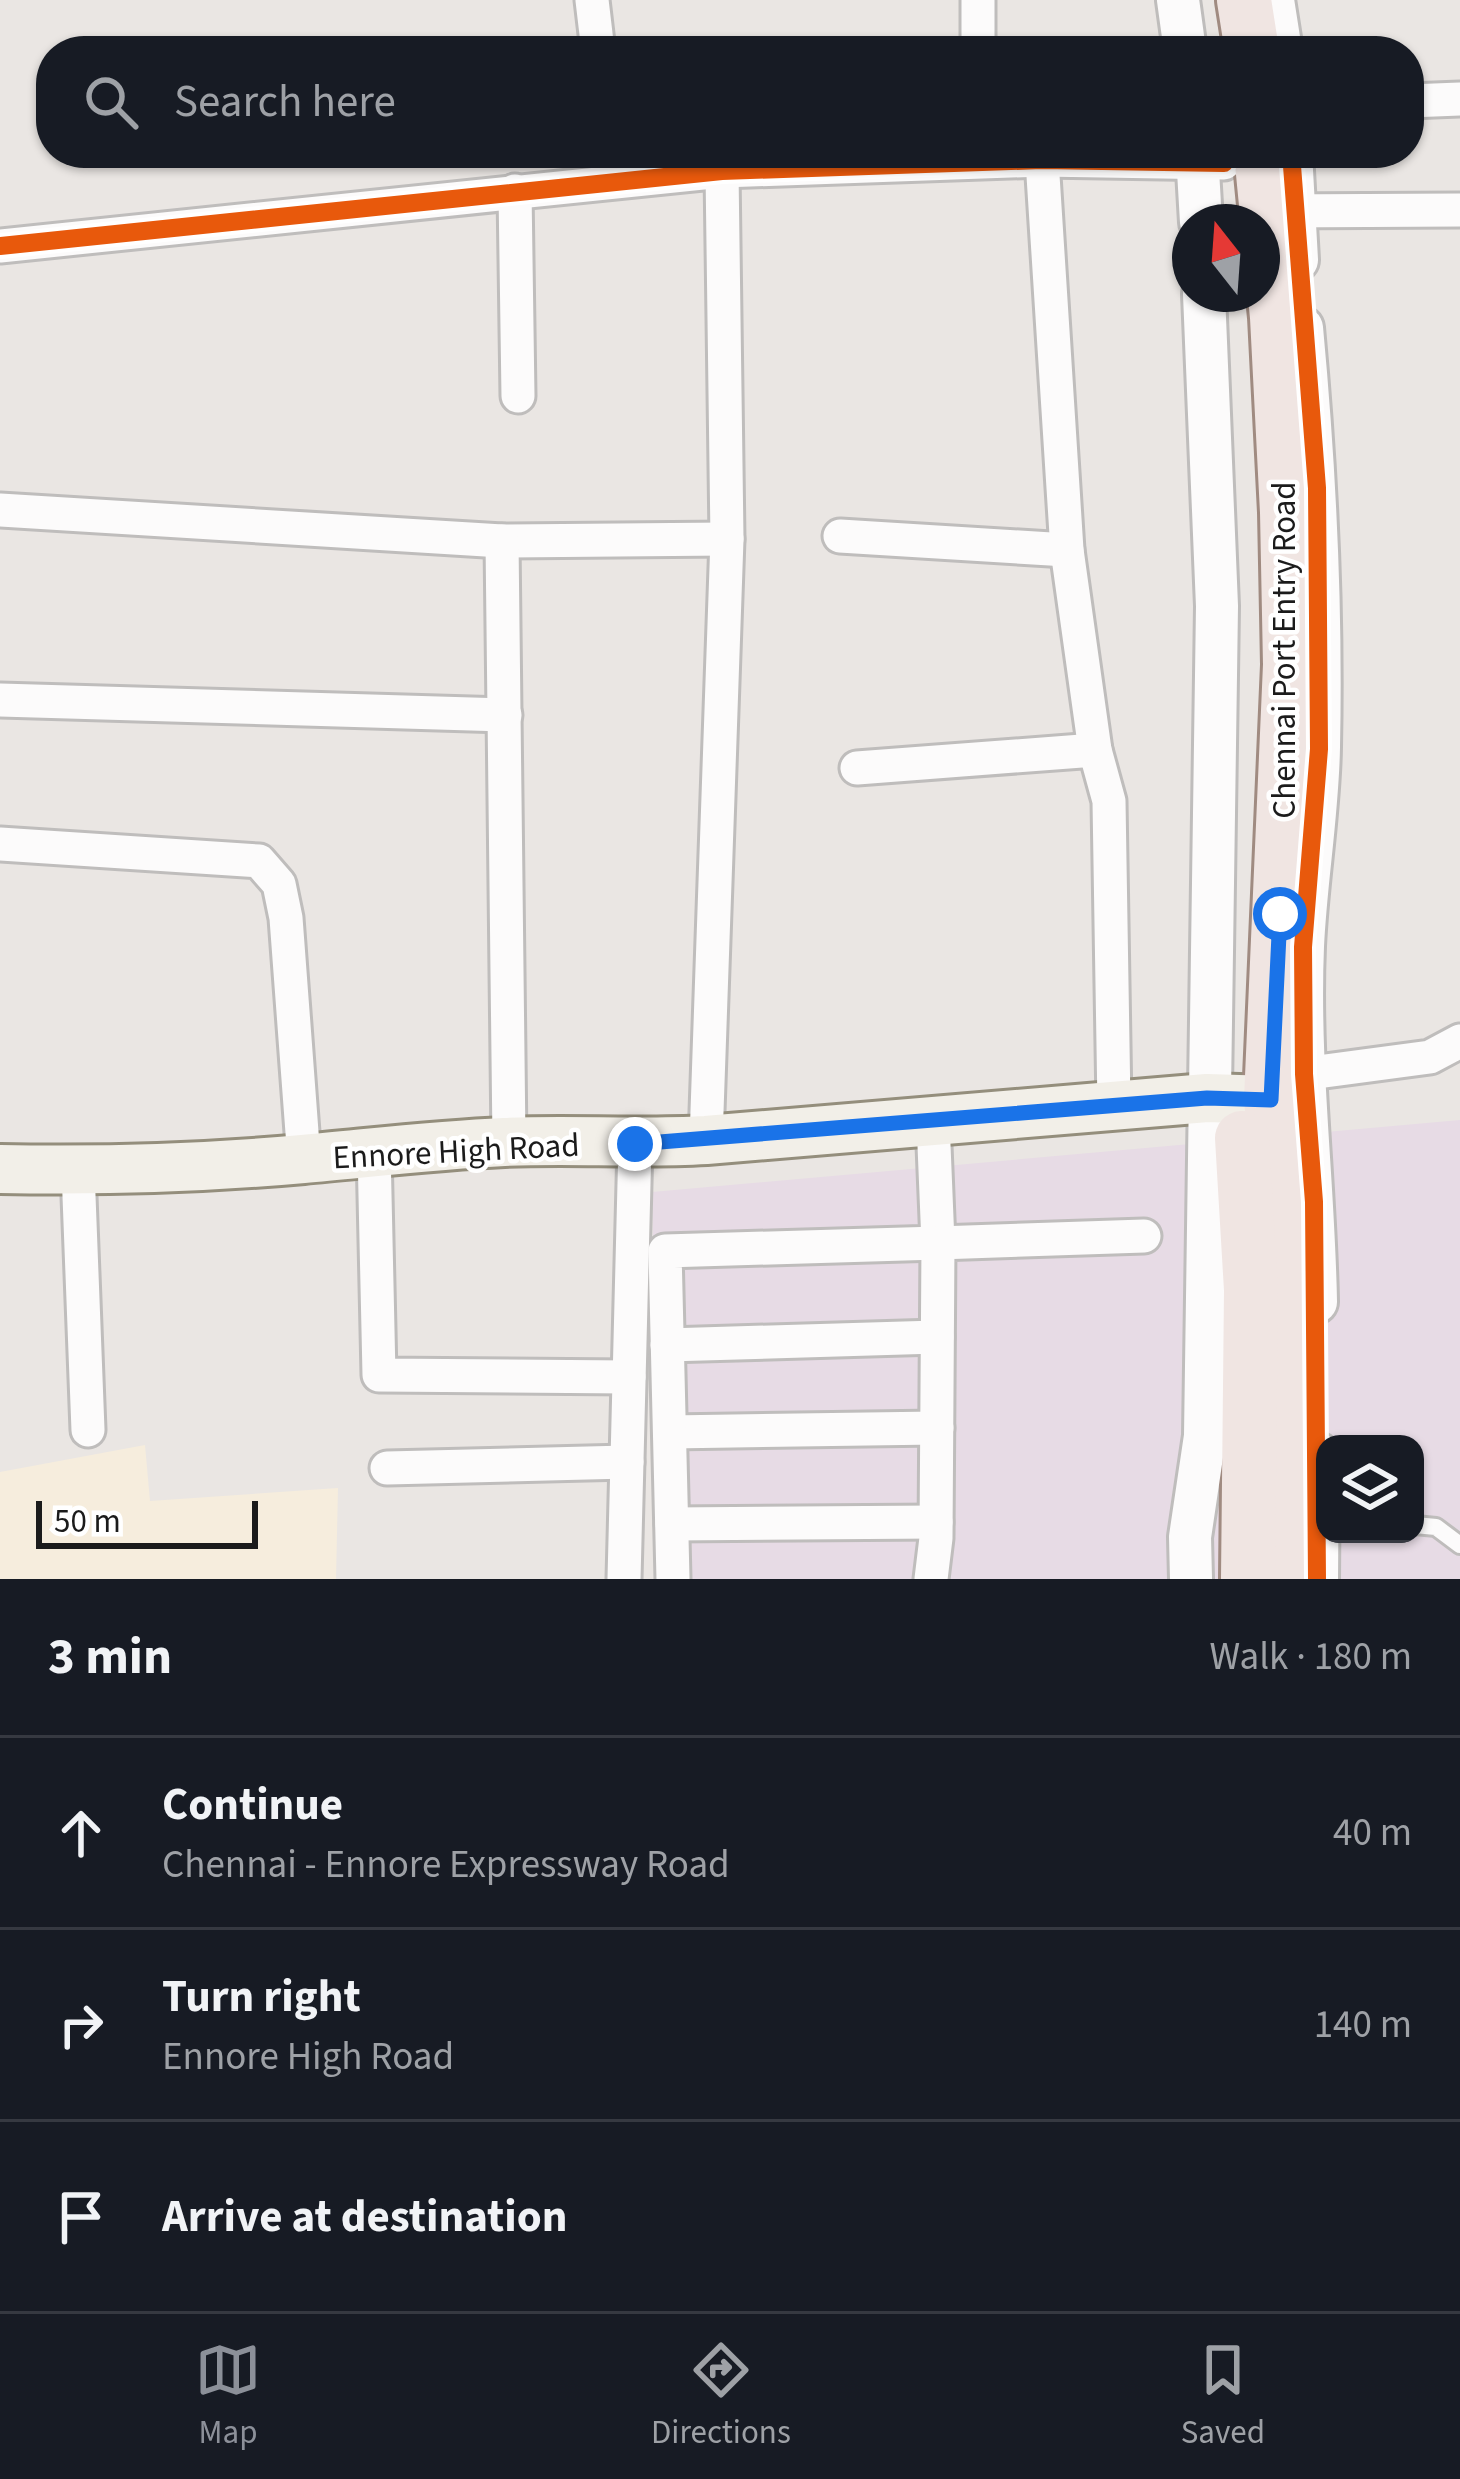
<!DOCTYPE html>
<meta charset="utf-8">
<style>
:root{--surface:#171b24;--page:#242831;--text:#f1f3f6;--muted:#9ea1a6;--line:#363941;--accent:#8c9099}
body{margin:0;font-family:"Source Sans 3",sans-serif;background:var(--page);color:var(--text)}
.controls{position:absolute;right:36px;bottom:36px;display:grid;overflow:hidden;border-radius:24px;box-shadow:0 3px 9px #0004}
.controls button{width:108px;height:108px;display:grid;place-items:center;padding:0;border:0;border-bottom:3px solid var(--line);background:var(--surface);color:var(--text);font:60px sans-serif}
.compass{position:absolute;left:1172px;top:204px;width:108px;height:108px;border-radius:50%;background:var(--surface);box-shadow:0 3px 9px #0004;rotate:343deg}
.scale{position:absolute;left:36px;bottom:30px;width:222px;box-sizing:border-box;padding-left:12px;border:6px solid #1b1b1b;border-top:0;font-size:33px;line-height:42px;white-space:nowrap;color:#1b1b1b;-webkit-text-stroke:9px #fff;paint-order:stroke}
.stop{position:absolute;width:36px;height:36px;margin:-27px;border:9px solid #1a73e8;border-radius:50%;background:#fff}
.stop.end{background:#1a73e8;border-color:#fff;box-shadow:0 3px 12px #0008}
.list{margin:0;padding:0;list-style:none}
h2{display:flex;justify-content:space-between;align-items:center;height:156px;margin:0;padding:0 48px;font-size:51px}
h2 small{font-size:39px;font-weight:400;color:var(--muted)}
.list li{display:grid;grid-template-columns:78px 1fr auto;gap:36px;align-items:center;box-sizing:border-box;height:192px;padding:0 48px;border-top:3px solid var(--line)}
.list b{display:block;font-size:45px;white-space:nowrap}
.list p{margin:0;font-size:39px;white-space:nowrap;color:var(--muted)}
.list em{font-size:39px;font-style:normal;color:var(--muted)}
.icon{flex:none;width:66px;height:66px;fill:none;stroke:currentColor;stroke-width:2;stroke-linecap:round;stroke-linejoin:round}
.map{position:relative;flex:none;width:1460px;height:1579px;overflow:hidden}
.search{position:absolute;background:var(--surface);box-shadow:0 3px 9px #0004;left:36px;right:36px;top:36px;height:132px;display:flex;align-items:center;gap:30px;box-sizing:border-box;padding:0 42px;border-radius:48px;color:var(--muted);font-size:45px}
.sheet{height:732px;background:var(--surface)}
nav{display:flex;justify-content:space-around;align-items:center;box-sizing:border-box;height:168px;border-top:3px solid var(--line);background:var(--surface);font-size:33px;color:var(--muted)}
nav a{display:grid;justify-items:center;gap:6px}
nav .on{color:var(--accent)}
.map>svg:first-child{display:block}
.industrial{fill:#e7dbe5;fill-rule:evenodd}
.education{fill:#f6eddd}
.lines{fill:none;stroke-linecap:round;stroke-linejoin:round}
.service-casing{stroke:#bfbdbc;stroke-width:22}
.minor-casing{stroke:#bfbdbc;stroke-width:39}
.tertiary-casing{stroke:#bfbdbc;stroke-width:48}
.secondary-casing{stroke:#948e7c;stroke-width:54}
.primary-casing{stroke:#a08b81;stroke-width:60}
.service{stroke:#fcfbfb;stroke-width:16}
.minor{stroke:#fcfbfb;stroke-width:33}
.tertiary{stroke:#fcfbfb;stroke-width:42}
.secondary{stroke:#f2efe8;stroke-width:48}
.primary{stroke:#f0e5e2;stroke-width:54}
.cycleway-casing{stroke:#fff;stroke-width:26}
.cycleway{stroke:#e8590c;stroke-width:18}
.route{stroke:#1a73e8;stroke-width:15}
.labels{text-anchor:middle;stroke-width:9;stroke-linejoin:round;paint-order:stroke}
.street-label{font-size:33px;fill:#1b1b1b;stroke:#fff}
</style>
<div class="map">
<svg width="1460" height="1579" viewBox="0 0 1460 1579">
<rect width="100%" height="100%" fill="#eae6e3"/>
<path class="industrial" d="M1460 1120V1579H660L652 1192ZM1325 1444H1415V1534H1325Z"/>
<path class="education" d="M145 1445 150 1501 338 1488 336 1579H0V1472Z"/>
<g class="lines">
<g class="service-casing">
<path id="service" d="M1415 1525 1436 1527 1460 1545"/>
</g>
<g class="minor-casing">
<g id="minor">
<path d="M592 0 598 51"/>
<path d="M978 0V51"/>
<path d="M1409 101 1460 99"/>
<path d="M1042 160 1067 550 1095 750 1109 801 1114 1106"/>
<path d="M515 191 518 396"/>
<path d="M1274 211 1460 210"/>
<path d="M0 246 722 171 1042 160 1224 163"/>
<path d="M0 510 502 541 727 539"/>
<path d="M840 536 1067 550"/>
<path d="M502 541 509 1142"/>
<path d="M0 700 505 715"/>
<path d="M857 768 1095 750"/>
<path d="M0 844 259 861 279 884 286 918 304 1159"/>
<path d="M1280 1077 1430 1057 1460 1041"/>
<path d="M706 1140 727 539 722 171"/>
<path d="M374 1150 379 1375 629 1377"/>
<path d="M78 1170 88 1430"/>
<path d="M667 1345 937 1337"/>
<path d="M670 1432 937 1428"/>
<path d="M387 1468 627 1462"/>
<path d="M672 1524 936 1522"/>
<path d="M624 1579 635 1144"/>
<path d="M673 1579 665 1251 938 1243 933 1121"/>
<path d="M931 1579 936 1538 938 1243 1144 1236"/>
</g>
</g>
<g class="tertiary-casing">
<g id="tertiary">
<path d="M1178 0 1185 51"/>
<path d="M1273 0 1281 51"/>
<path d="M1197 153 1201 222"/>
<path d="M1291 153 1297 260"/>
<path d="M1302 328C1315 467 1322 606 1319 747 1318 813 1306 880 1303 946 1298 1065 1314 1183 1316 1302"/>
<path d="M1191 1579 1190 1537 1205 1436 1217 606 1204 294"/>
<path d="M1317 1579 1318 1454"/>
</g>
</g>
<g class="secondary-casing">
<path id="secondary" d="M0 1169C101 1171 203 1168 303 1159 370 1153 436 1145 504 1142 571 1139 639 1144 706 1140L1207 1098 1271 1100"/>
</g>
<g class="primary-casing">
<g id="primary">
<path d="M1244 0 1252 51"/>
<path d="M1261 153 1277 317 1287 512 1290 665 1271 1100 1293 1291 1291 1579"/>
<path d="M1242 1138 1251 1290 1248 1579"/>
</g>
</g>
<use href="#service" class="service"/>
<use href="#minor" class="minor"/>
<use href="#tertiary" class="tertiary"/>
<use href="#secondary" class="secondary"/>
<use href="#primary" class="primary"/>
<g class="cycleway-casing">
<g id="cycleway">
<path d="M1291 153 1317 488 1319 749 1303 947 1304 1074 1314 1202 1317 1579"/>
<path d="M0 246 722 171 1042 160 1224 163"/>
</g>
</g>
<use href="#cycleway" class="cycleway"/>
</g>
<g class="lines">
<path class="route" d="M635 1144 1207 1098 1271 1100 1280 914"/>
</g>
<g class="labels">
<g class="street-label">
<text transform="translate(1283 650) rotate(-90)" y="12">Chennai Port Entry Road</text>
<text transform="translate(456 1150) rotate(-3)" y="12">Ennore High Road</text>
</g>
</g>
</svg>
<div class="controls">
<button><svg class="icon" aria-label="layers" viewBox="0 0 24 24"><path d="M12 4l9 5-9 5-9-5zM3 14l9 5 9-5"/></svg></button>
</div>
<svg class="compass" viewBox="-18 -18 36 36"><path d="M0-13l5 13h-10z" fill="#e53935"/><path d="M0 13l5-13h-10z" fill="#9ea1a6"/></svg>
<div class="scale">50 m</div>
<div class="stop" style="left:1280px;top:914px"></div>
<div class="stop end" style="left:635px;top:1144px"></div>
<div class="search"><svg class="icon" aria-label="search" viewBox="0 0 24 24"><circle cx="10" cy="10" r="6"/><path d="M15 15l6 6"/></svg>Search here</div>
</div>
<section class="sheet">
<h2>3 min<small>Walk · 180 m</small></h2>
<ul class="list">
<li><svg class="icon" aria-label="ahead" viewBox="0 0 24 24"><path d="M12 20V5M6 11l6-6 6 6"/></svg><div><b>Continue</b><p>Chennai - Ennore Expressway Road</p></div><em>40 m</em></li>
<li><svg class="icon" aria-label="right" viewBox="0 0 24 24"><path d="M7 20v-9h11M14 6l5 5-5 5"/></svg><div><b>Turn right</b><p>Ennore High Road</p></div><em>140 m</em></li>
<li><svg class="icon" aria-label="arrive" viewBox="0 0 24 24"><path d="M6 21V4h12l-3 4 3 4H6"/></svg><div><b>Arrive at destination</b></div></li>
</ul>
</section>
<nav>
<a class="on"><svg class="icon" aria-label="map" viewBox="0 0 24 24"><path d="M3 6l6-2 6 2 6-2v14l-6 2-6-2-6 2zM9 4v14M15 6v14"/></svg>Map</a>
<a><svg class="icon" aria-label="directions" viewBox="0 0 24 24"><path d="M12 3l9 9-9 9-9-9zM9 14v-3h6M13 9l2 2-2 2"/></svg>Directions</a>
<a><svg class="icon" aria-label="saved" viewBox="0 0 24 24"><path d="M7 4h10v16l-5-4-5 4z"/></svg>Saved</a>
</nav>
